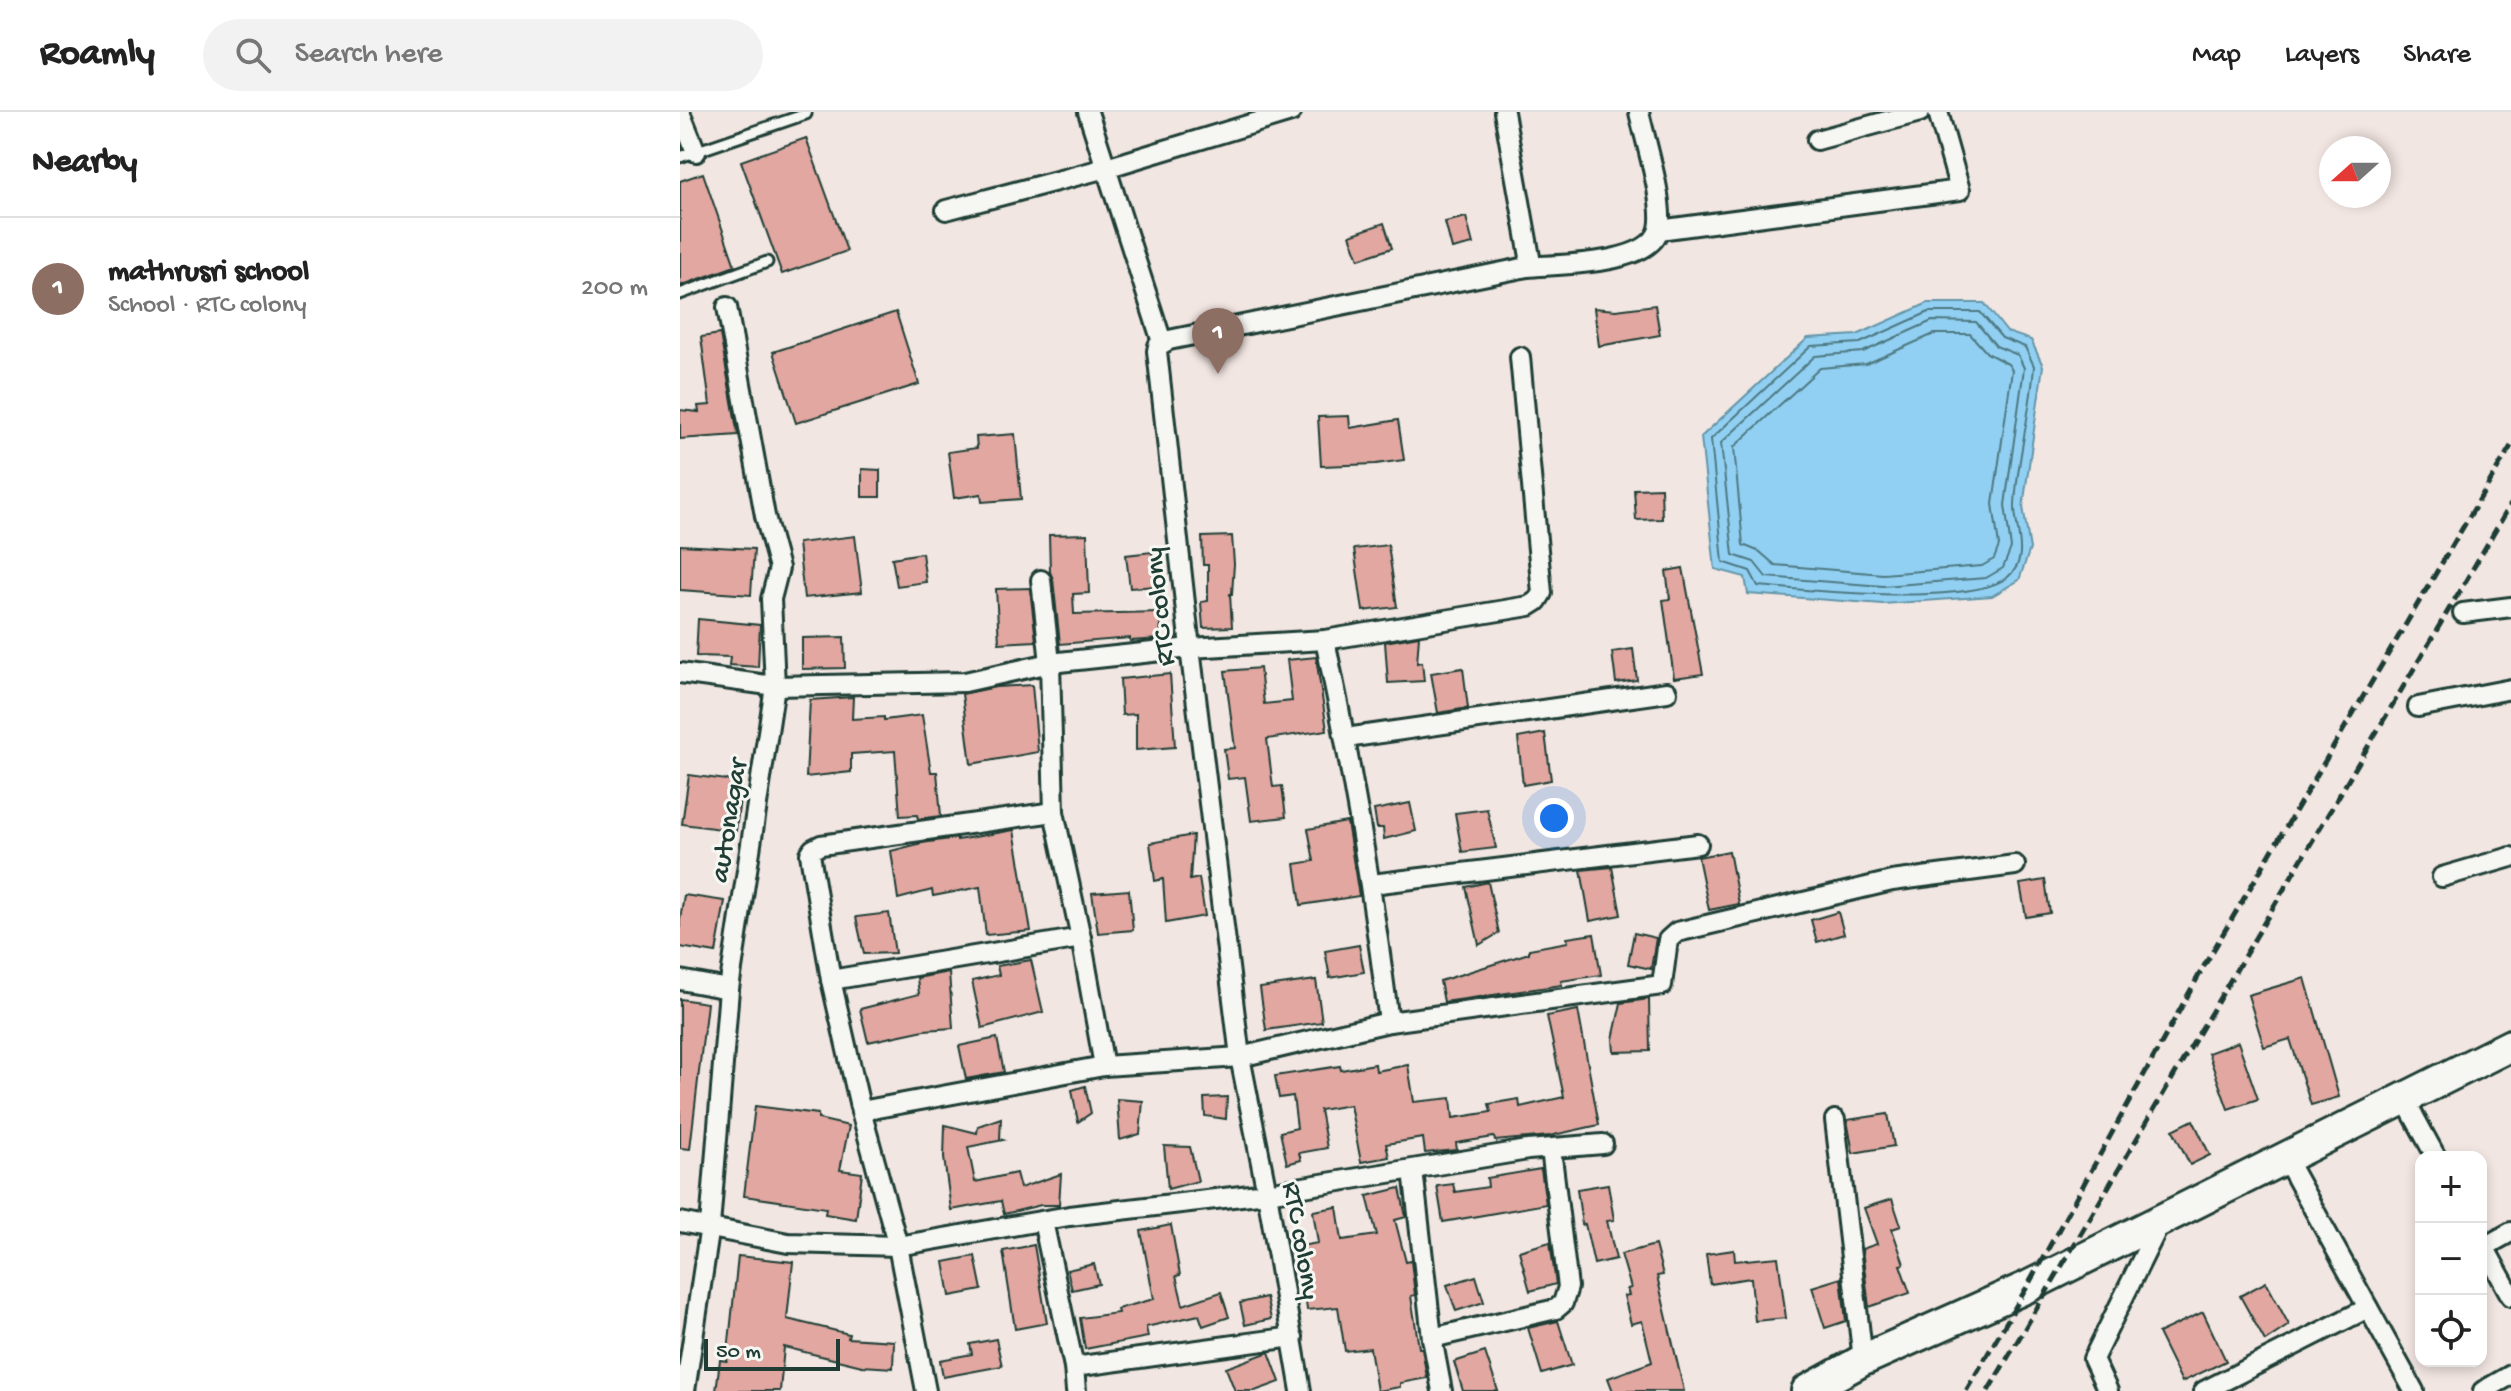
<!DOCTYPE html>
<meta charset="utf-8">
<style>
:root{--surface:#fff;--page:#f2f2f2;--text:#222;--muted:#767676;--line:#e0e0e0;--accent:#b45309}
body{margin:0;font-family:"Gochi Hand",sans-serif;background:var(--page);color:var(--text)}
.controls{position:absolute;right:24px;bottom:24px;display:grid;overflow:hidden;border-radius:16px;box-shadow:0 4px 12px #0003}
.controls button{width:72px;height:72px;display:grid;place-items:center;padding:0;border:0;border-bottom:2px solid var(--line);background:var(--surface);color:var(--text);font:40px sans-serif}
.compass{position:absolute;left:1639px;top:24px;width:72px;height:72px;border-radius:50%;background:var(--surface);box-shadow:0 4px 12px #0003;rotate:249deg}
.scale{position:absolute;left:24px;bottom:20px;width:136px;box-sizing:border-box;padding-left:8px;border:4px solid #1f3d34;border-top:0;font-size:22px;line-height:28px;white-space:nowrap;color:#1f3d34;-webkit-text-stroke:6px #f6f6f2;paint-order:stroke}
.you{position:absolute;left:874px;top:706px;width:28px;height:28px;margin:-20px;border:6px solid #fff;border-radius:50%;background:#1a73e8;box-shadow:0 0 0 12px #1a73e833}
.badge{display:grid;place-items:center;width:52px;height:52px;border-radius:50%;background:var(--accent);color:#fff;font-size:26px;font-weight:700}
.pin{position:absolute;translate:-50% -66px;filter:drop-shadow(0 2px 4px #0008)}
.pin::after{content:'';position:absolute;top:42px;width:28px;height:24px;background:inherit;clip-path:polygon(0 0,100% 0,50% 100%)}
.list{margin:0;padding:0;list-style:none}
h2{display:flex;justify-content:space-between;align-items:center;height:104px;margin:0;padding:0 32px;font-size:34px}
h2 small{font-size:26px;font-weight:400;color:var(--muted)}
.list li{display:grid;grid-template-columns:52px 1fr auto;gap:24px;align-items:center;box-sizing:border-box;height:144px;padding:0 32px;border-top:2px solid var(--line)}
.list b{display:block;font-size:30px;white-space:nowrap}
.list p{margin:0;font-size:26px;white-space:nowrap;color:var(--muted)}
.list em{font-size:26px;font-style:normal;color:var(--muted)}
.icon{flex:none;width:44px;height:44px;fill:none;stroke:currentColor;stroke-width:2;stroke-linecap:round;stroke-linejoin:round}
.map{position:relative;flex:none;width:1831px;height:1279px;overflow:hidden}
header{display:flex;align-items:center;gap:48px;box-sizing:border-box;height:112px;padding:0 40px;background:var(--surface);border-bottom:2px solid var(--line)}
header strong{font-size:38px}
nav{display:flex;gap:44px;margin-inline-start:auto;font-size:28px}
.search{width:560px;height:72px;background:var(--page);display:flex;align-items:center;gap:20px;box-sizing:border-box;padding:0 28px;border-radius:44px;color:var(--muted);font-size:30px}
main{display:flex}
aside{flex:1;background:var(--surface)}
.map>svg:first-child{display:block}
.water{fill:#92d0f3;stroke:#6495a7;stroke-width:2}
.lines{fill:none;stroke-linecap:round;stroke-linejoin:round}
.shore{stroke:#4d7880;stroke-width:2}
.building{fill:#e1a7a0;stroke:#1f3d34;stroke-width:2}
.service-casing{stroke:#1f3d34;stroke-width:15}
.minor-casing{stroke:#1f3d34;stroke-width:24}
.trunk-casing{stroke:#1f3d34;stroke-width:36}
.service{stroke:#f6f6f2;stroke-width:9}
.minor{stroke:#f6f6f2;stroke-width:18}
.trunk{stroke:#f6f6f2;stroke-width:30}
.rail{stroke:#1f3d34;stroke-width:5;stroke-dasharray:12 6;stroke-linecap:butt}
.labels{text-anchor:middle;stroke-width:6;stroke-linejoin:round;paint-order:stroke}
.street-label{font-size:28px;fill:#1f3d34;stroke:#f6f6f2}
</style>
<header>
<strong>Roamly</strong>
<div class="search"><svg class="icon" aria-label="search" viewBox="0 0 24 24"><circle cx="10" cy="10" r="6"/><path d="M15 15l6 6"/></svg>Search here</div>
<nav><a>Map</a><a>Layers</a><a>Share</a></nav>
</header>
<main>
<aside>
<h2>Nearby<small></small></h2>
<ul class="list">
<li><span class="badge" style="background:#8d6e63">1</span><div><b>mathrusri school</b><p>School · RTC colony</p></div><em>200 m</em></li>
</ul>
</aside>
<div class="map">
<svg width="1831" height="1279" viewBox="0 0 1831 1279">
<rect width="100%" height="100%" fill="#f2e6e2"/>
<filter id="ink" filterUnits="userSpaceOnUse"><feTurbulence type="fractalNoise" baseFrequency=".0125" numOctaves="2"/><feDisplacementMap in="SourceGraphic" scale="16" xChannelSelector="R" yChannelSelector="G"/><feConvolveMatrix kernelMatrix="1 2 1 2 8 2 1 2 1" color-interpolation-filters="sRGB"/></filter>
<g filter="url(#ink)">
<path class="water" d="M1248 191H1304L1327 220 1351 228 1363 254 1343 395 1350 437 1339 468 1312 484 1203 492 1068 482 1065 465 1035 457 1021 325 1128 226 1177 223Z"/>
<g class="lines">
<g class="shore">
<path d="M1249 200H1300L1322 226 1345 235 1354 254C1351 300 1337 347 1335 393 1334 415 1350 445 1330 463 1296 496 1127 478 1078 474L1070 459 1043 450 1031 327 1131 234 1180 231Z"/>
<path d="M1252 209 1296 210 1316 234 1338 243 1344 256 1325 393 1331 436 1323 456 1306 466 1203 474 1086 465 1074 450 1053 443 1041 331 1135 244 1183 240Z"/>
<path d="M1254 222H1290L1307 241 1328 252 1332 258 1313 392 1319 434 1314 447 1302 454 1203 462 1095 453 1080 440 1063 433 1054 335 1140 256 1186 252Z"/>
</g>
</g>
<g class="building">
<path d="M126 26 167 139 102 162 61 49Z"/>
<path d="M23 61 55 154 0 174V69Z"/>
<path d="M786 105 793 132 772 137 765 110Z"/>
<path d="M704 111 712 136 679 147 670 123Z"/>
<path d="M975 193 980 223 919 234 914 196 936 198Z"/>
<path d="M216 200 239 272 116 311 93 240Z"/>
<path d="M40 222 58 323 0 327V298L19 300 18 294 30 293 21 225Z"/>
<path d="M669 304 670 316 718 308 724 348 696 352 641 354 638 305Z"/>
<path d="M335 322 341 387 302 390 301 382 274 386 268 340 297 336 296 325Z"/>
<path d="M182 357 200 358V385H182Z"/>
<path d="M981 376 982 407 956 408 954 377Z"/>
<path d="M407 422 409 481 393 482 394 502 480 500 481 527 450 529V526L380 532 373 467 370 460 369 423Z"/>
<path d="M175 424 182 480 124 486 118 431Z"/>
<path d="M552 424 554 452 552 482H550L552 515 523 516 521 490 528 489V453H523L522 425Z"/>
<path d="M0 433 74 437 71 483 0 478Z"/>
<path d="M708 433 717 495 683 499 674 437Z"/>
<path d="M472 440 476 474 450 476 446 443Z"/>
<path d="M242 441 246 470 217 474 212 446Z"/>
<path d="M1003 456 1023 562 994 566 983 488 990 487 986 459Z"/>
<path d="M350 476 356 529 319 531 316 477Z"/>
<path d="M18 507 80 513 78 555 49 553 50 545 16 544Z"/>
<path d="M739 524 737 551 742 550 744 569 708 571 705 530Z"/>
<path d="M164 525 165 556 122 557V526Z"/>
<path d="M953 537 957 568 936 571 932 540Z"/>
<path d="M636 545 647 618 587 627 593 675 602 674 606 705 571 709 565 665 548 667 544 637 555 636 545 559 580 556 584 592 612 589 607 548Z"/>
<path d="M783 556 788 596 758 601 751 561Z"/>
<path d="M490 562 495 635 456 638V602L442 603 440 567Z"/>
<path d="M352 573 358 640 291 652 282 582 316 575Z"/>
<path d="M173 585 172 607 204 605V608L242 603 251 660H257L261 704 238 707 237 703 220 704 215 639 171 642V660L126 665 130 588Z"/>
<path d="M865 621 871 668 843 673 838 626Z"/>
<path d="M9 663 62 670 56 719 2 712Z"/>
<path d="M730 691 736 719 704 727 703 716H697L694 698Z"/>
<path d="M807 697 816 736 782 740 775 701Z"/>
<path d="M667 710 679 784 621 793 615 752 634 749 628 717Z"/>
<path d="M334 718 351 819 306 823 300 775 253 784 252 778 218 787 211 739 242 731 277 726V728Z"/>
<path d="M513 723 510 768 519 766 525 804 486 811 483 767 475 769 470 731Z"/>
<path d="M1049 739 1059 792 1029 798 1018 745Z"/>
<path d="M932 755 941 803 910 809 901 758Z"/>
<path d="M1365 768 1370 801 1346 805 1340 772Z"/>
<path d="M808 770 819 821 799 833 786 775Z"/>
<path d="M449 778 453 818 418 821 412 781Z"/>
<path d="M4 783 45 789 36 841 0 835V807Z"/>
<path d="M1158 800 1164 822 1137 830 1131 808Z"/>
<path d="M209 801 215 841 184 842 176 805Z"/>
<path d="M954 821 976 826 971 857 948 852Z"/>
<path d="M914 822 921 863 881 869 882 873 764 890 760 869 849 841V837L888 830 887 826Z"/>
<path d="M679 833 684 860 650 866 645 839Z"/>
<path d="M351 848 363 900 302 916 292 869 319 863 317 854Z"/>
<path d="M269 860 273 916 244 918 188 930 180 897 239 882 237 866Z"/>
<path d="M1625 866 1659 985 1631 993 1610 927 1584 935 1568 883Z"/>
<path d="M636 868 642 910 586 918 580 876Z"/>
<path d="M0 887 27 891 10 1037 0 1036Z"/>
<path d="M969 887 970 939 934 940 933 927 941 891Z"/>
<path d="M898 898 919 1013 869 1024 815 1029 814 1025 776 1031 777 1038 745 1041 743 1026 706 1032 709 1045 681 1050 670 993 640 998 647 1036 619 1041 621 1048 607 1052 600 1020 617 1016 613 984 599 986 595 964 660 954 661 958 695 952 696 959 728 953 734 990 771 986 773 1006 811 1000 809 992 839 987 840 995 884 985 867 904Z"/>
<path d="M317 926 324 960 286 967 279 934Z"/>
<path d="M1558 930 1578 987 1548 997 1528 941Z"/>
<path d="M405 974 411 1001 398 1010 392 978Z"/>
<path d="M547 985 546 1007 525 1004 524 986Z"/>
<path d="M437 987 463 989 460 1022 440 1028Z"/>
<path d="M75 994 138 1002V1007L169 1014 160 1058 182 1061 176 1107 145 1102 146 1096 64 1084Z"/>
<path d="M1208 1002 1214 1034 1173 1041 1167 1008Z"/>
<path d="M321 1006 320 1027 323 1028 288 1035 295 1070 336 1061 340 1076 381 1062 379 1093H361L324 1102 321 1089 271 1098 264 1046 265 1013 297 1021 298 1014Z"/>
<path d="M1513 1008 1530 1043 1510 1053 1493 1018Z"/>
<path d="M484 1034 510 1035 518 1069 488 1077Z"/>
<path d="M861 1057 866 1092 763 1110 757 1074 773 1072 775 1080 808 1075 807 1066Z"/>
<path d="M928 1072 934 1108 927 1109 936 1147 914 1152 905 1112 902 1113 897 1077Z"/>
<path d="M720 1076 726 1105 715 1108 726 1150 731 1149 735 1183 731 1184 739 1236H742L747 1266 720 1271V1275L697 1279 690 1236 665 1239 658 1195 627 1198 622 1157 618 1158 615 1135 638 1131 633 1099 657 1095 662 1128 697 1123 687 1084Z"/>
<path d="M1212 1087 1221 1114 1212 1117 1224 1152 1220 1153 1230 1181 1189 1195 1182 1137 1197 1132 1184 1096Z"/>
<path d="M491 1113 500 1163 496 1164 503 1193 541 1180 549 1205 523 1214 519 1203 466 1215 468 1225 405 1237 400 1206 438 1201 437 1197 474 1187 461 1119Z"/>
<path d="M870 1130 876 1172 850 1179 839 1139Z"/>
<path d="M354 1133 367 1211 335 1217 323 1139Z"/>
<path d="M975 1133 983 1163 977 1164 1004 1279H933L928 1266 972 1250 962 1209 951 1212 944 1184 949 1183 947 1177 951 1176 941 1142Z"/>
<path d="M1054 1138 1055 1149 1098 1145 1106 1206 1075 1209 1071 1166 1030 1172 1026 1142Z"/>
<path d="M58 1144 113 1150 107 1207 169 1222 168 1226 214 1229 213 1256 182 1254 104 1235 100 1279H36L40 1248 47 1249Z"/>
<path d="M295 1144 302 1178 270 1184 264 1150Z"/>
<path d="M414 1152 419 1172 392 1178 387 1158Z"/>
<path d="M796 1164 804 1190 776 1199 767 1173Z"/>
<path d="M1161 1166 1166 1209 1145 1216 1132 1175Z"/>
<path d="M1586 1170 1609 1213 1585 1229 1560 1184Z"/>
<path d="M586 1185 591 1207 565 1213 560 1191Z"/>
<path d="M1523 1200 1546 1249 1502 1270 1478 1221Z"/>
<path d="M878 1209 892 1253 862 1262 848 1216Z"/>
<path d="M316 1227 322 1254 263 1265 260 1248 292 1242 290 1232Z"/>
<path d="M589 1240 600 1270 575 1279H555L546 1256Z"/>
<path d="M805 1240 818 1279H783L774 1250Z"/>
</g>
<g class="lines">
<g class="service-casing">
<g id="service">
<path d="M0 45 126 2"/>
<path d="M0 182 87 150"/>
</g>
</g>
<g class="minor-casing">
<g id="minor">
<path d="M0 0 16 40"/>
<path d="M408 0 482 230"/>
<path d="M1137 28 1240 0"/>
<path d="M266 98 426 56 611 0"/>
<path d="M979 118 1280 78 1258 0"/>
<path d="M847 155C878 152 970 154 979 117 985 91 965 28 959 0"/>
<path d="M361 468 370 551 374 700 401 826 424 954"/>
<path d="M1783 501 1831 495"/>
<path d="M645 528C672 655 693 781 709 910"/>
<path d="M0 561 95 574 285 570 370 551 510 536 645 528 849 494 857 489 862 481 840 245"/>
<path d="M1738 595 1831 577"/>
<path d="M666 626 987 580"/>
<path d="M1762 765 1831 745"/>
<path d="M692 772 1018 732"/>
<path d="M0 868 49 877"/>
<path d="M151 868 401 826"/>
<path d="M1725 988 1756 1045"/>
<path d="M181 999 424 954 560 945 709 910 982 873 988 828 997 820 1212 769 1335 753"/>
<path d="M1155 1008 1183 1248"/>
<path d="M1606 1047 1734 1279"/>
<path d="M733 1058 752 1226 762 1279"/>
<path d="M363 1109 394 1255 396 1279"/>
<path d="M0 1110 108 1131 218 1134 389 1104 587 1081 848 1038 923 1032"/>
<path d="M1801 1129 1831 1184"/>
<path d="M1804 1135 1831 1120"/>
<path d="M752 1226 876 1197 883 1191 888 1175 871 1037"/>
<path d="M394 1255 613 1225"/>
<path d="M5 1279 30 1114 49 877 95 574 91 487 99 456 85 404 47 195"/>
<path d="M246 1279 218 1134 181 999 151 868 130 742 133 737 141 733 374 700"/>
<path d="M621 1279 587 1081 560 945 510 536 477 239 478 234 489 228 847 155 850 145 824 0"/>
<path d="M1428 1279 1413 1247 1481 1109"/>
<path d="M1524 1279 1688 1196"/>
<path d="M1803 1279 1831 1263"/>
</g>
</g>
<g class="trunk-casing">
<path id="trunk" d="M1127 1279 1183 1248 1347 1175 1831 933"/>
</g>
<use href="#service" class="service"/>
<use href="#minor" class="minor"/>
<use href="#trunk" class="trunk"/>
<g class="rail">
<path d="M1286 1279 1347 1175 1524 854 1831 334"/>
<path d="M1308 1279 1831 392"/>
</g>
</g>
</g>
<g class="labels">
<g class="street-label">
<text transform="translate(477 495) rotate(-96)" y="10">RTC colony</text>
<text transform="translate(46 708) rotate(-81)" y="10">autonagar</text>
<text transform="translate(624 1128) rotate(80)" y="10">RTC colony</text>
</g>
</g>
</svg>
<div class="controls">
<button>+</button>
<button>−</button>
<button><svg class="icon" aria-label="locate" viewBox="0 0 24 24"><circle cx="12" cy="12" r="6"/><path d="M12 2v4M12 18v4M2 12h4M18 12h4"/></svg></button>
</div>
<svg class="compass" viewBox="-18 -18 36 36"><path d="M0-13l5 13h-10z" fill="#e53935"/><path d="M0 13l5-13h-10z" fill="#767676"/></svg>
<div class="scale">50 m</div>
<div class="you"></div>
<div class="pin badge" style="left:538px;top:262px;background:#8d6e63">1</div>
</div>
</main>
